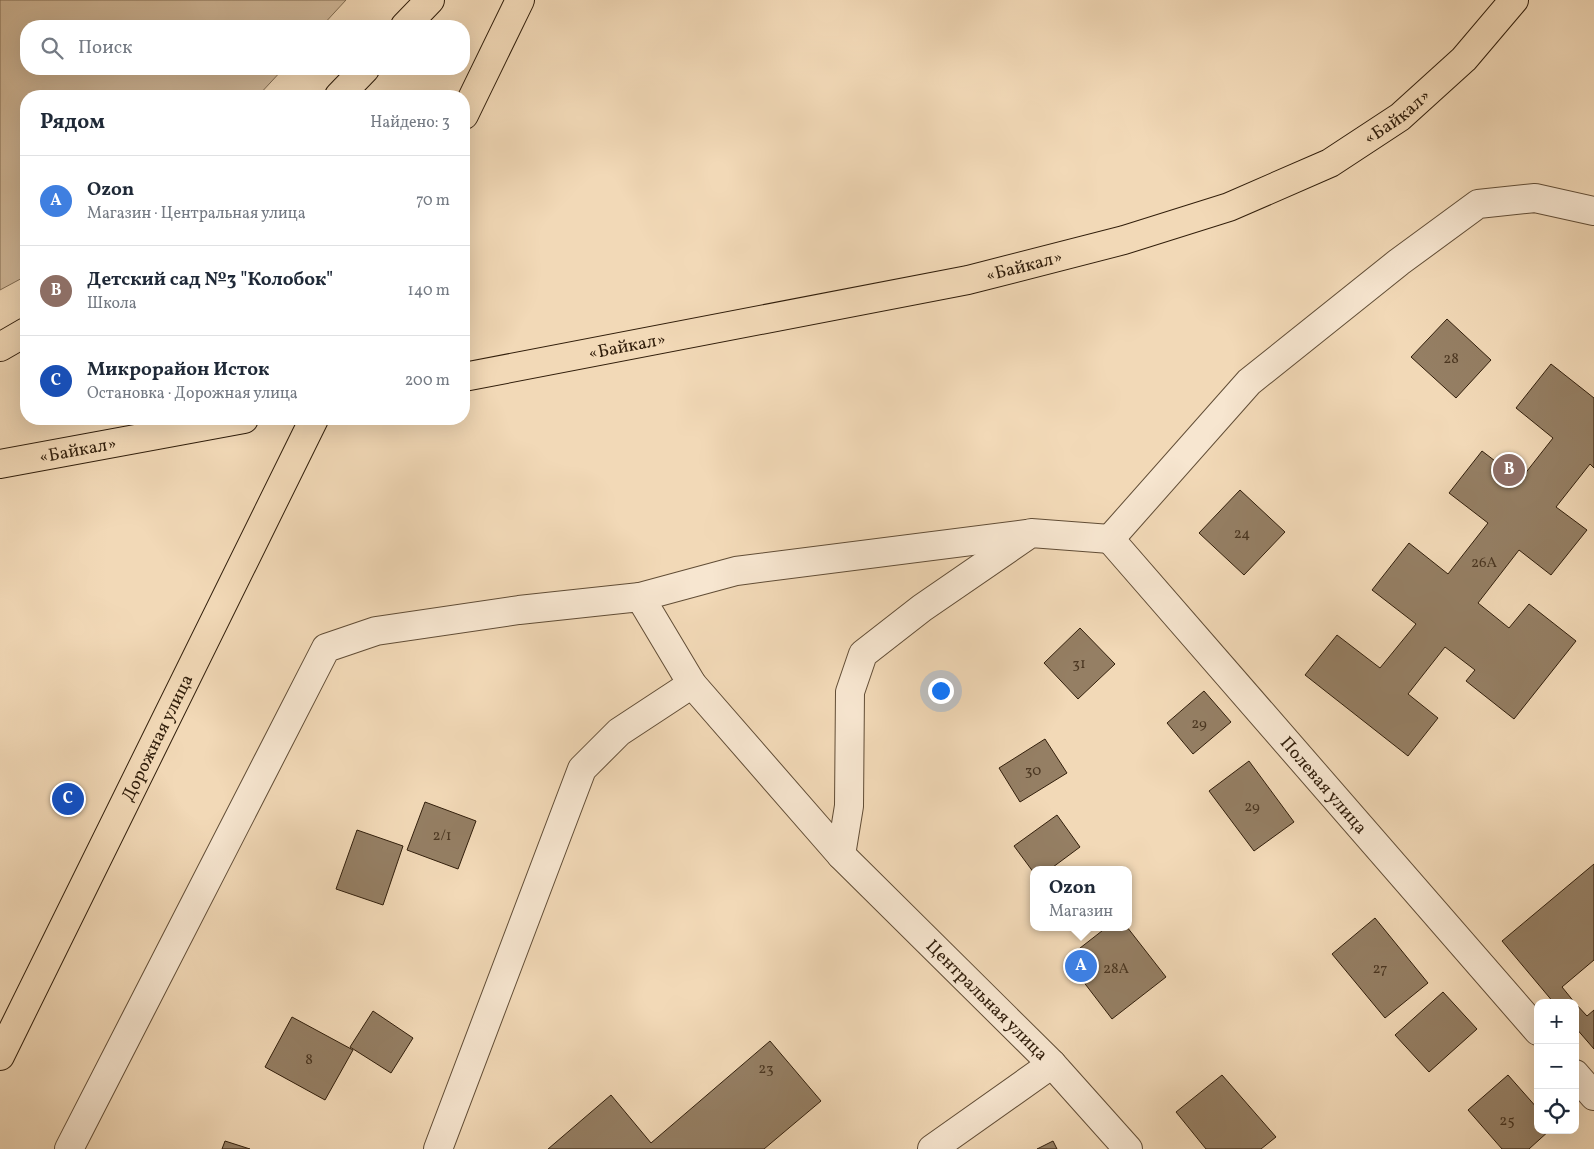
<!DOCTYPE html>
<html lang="ru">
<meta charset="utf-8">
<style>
:root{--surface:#fff;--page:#f6f6f7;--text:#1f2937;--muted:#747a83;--line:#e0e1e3;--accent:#8f2418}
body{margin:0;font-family:Vollkorn,serif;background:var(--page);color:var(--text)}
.controls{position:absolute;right:15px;bottom:15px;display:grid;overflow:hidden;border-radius:10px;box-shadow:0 5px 20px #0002}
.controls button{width:45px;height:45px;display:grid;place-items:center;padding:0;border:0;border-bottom:1px solid var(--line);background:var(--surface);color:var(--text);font:25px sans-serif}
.you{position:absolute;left:940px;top:690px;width:18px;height:18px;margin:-12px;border:4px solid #fff;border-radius:50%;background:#1a73e8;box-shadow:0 0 0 8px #1a73e833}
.badge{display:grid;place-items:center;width:32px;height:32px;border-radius:50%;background:var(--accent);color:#fff;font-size:16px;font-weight:700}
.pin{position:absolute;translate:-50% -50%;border:2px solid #fff;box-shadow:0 1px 5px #0006}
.popup{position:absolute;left:1030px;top:866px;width:102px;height:65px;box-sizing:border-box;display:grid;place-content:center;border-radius:10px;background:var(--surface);filter:drop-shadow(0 1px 4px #0005);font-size:16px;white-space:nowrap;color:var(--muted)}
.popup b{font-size:19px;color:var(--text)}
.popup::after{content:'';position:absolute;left:50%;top:100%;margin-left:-10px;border:10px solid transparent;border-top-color:var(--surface)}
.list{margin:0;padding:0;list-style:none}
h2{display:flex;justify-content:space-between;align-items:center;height:65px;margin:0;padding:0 20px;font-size:21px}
h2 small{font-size:16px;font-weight:400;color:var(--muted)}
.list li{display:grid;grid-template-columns:32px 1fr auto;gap:15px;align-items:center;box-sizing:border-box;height:90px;padding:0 20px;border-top:1px solid var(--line)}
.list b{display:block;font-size:19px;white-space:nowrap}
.list p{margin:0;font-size:16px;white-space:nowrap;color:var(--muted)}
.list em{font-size:16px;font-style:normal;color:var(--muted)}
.icon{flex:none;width:28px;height:28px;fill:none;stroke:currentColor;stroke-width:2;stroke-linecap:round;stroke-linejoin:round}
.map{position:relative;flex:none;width:1594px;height:1149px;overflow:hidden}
.search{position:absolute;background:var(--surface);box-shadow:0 5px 20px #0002;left:20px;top:20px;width:450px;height:55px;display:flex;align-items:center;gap:12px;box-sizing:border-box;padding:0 18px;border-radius:20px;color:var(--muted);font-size:19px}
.panel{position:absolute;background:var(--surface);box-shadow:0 5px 20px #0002;left:20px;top:90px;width:450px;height:335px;border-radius:20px}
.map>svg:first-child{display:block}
.green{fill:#d1b99a;stroke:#816c52}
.building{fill:#957f64;stroke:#311e0b}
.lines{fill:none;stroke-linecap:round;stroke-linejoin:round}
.street-casing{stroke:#614d36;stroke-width:30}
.highway-casing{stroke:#311e0b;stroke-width:30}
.street{stroke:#f7e6d0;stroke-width:28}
.highway{stroke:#f2d9b7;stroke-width:28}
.labels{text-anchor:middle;stroke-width:5;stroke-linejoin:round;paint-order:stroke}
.number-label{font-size:15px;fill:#4a3621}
.street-label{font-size:18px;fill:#311e0b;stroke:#f7e6d0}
</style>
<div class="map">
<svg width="1594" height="1149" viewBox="0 0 1594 1149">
<rect width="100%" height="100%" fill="#f2d9b7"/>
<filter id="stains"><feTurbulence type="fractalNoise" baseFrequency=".004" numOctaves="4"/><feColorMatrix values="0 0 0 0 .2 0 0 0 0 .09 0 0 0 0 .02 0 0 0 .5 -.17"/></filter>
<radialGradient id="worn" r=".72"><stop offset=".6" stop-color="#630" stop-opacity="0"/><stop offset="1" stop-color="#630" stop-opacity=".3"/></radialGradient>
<path class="green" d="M0 0H346L322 26H26V69H283L258 96H26V276L0 290Z"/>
<g class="building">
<path d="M1447 319 1491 360 1456 398 1411 357Z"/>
<path d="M1551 364 1594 398V468L1590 464 1556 507 1587 530 1551 575 1519 550 1478 603 1509 628 1529 604 1576 641 1514 719 1466 681 1475 670 1445 647 1408 694 1438 718 1408 756 1305 675 1337 635 1380 668 1416 624 1372 590 1409 543 1448 574 1488 523 1449 493 1482 451 1520 480 1553 438 1516 408Z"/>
<path d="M1240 490 1285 532 1244 575 1199 533Z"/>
<path d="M1080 628 1115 664 1078 699 1044 663Z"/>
<path d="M1204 691 1231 722 1193 754 1167 723Z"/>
<path d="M1045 739 1067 773 1020 802 999 768Z"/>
<path d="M1249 761 1294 822 1254 851 1209 791Z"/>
<path d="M425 802 476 821 458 869 407 850Z"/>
<path d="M1057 815 1080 847 1049 870H1034V873L1014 846Z"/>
<path d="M357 830 403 846 383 905 336 889Z"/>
<path d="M1594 864V960L1562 987 1575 1003H1554L1502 941Z"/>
<path d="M1375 918 1428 983 1385 1018 1332 954Z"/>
<path d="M1107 927H1127L1166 977 1112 1019 1066 959Z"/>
<path d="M1443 992 1477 1029 1429 1072 1395 1035Z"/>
<path d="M1575 1003 1587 1016 1594 1010V1049L1575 1027Z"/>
<path d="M373 1011 413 1038 391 1073 350 1047Z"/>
<path d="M292 1017 353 1050 325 1100 265 1067Z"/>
<path d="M770 1041 821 1101 764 1149H548L611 1095 651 1143Z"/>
<path d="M1222 1075 1276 1137 1261 1149H1206L1176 1112Z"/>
<path d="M1508 1075 1538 1109V1130H1550L1529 1149H1502L1468 1110Z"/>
<path d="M225 1141 250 1149H222Z"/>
<path d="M1053 1141 1057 1149H1037Z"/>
</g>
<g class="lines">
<g class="street-casing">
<g id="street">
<path id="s1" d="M1110 539 1538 1031"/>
<path d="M1110 539 1249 382 1399 262 1478 204 1535 198 1594 211"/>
<path d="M640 597 736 571 1027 534"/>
<path d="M841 855 849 806 850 692 863 654 922 608 1031 533 1110 539"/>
<path d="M1575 1074 1594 1096"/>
<path id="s2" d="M69 1149 326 648 376 631 519 610 640 597 692 684 841 855 1052 1064 1128 1149"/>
<path d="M438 1149 582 769 619 732 692 684"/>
<path d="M932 1149 1052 1064"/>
</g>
</g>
<g class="highway-casing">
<g id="highway">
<path d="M405 26 430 0"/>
<path d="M339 96 365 69"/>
<path d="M464 115 520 0"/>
<path d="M0 347 26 332"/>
<path id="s3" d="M464 377 968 280 1124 240 1229 207 1330 163 1400 117 1464 59 1514 0"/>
<path id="s4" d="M0 464 244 419"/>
<path id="s5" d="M0 1056 314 419"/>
</g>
</g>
<use href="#street" class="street"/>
<use href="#highway" class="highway"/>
</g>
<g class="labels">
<g class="number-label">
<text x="1451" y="363">28</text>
<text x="1242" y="538">24</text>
<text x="1484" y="567">26А</text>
<text x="1079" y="668">31</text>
<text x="1199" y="728">29</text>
<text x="1033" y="775">30</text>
<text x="1252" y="811">29</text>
<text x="442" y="840">2/1</text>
<text x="1116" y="973">28А</text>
<text x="1380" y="973">27</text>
<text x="309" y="1064">8</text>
<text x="766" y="1073">23</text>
<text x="1507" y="1125">25</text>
</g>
<g class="street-label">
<text dy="6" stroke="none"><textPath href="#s3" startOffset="976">«Байкал»</textPath></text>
<text dy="6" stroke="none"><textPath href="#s3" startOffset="571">«Байкал»</textPath></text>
<text dy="6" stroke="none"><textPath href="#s3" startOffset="166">«Байкал»</textPath></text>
<text dy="6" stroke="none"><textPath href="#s4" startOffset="79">«Байкал»</textPath></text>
<text dy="6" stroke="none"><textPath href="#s5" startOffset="355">Дорожная улица</textPath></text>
<text dy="6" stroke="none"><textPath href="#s1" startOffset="326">Полевая улица</textPath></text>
<text dy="6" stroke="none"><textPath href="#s2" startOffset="1416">Центральная улица</textPath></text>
</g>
</g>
<rect width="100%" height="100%" filter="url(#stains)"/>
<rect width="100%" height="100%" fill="url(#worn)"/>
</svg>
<div class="controls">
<button>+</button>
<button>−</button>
<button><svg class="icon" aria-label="locate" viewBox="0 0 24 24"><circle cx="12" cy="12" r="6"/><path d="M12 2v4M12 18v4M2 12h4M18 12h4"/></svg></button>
</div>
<div class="you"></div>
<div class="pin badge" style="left:1081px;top:966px;background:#3f7fe0">A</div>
<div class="popup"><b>Ozon</b>Магазин</div>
<div class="pin badge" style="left:1509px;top:470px;background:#8d6e63">B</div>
<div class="pin badge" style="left:68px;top:799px;background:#1a4fb4">C</div>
<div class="search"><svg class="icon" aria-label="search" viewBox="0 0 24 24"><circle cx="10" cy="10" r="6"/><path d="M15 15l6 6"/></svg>Поиск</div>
<section class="panel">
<h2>Рядом<small>Найдено: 3</small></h2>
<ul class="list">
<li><span class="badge" style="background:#3f7fe0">A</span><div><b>Ozon</b><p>Магазин · Центральная улица</p></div><em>70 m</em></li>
<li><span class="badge" style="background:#8d6e63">B</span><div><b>Детский сад №3 &quot;Колобок&quot;</b><p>Школа</p></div><em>140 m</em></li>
<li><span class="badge" style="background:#1a4fb4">C</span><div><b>Микрорайон Исток</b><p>Остановка · Дорожная улица</p></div><em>200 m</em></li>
</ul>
</section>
</div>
